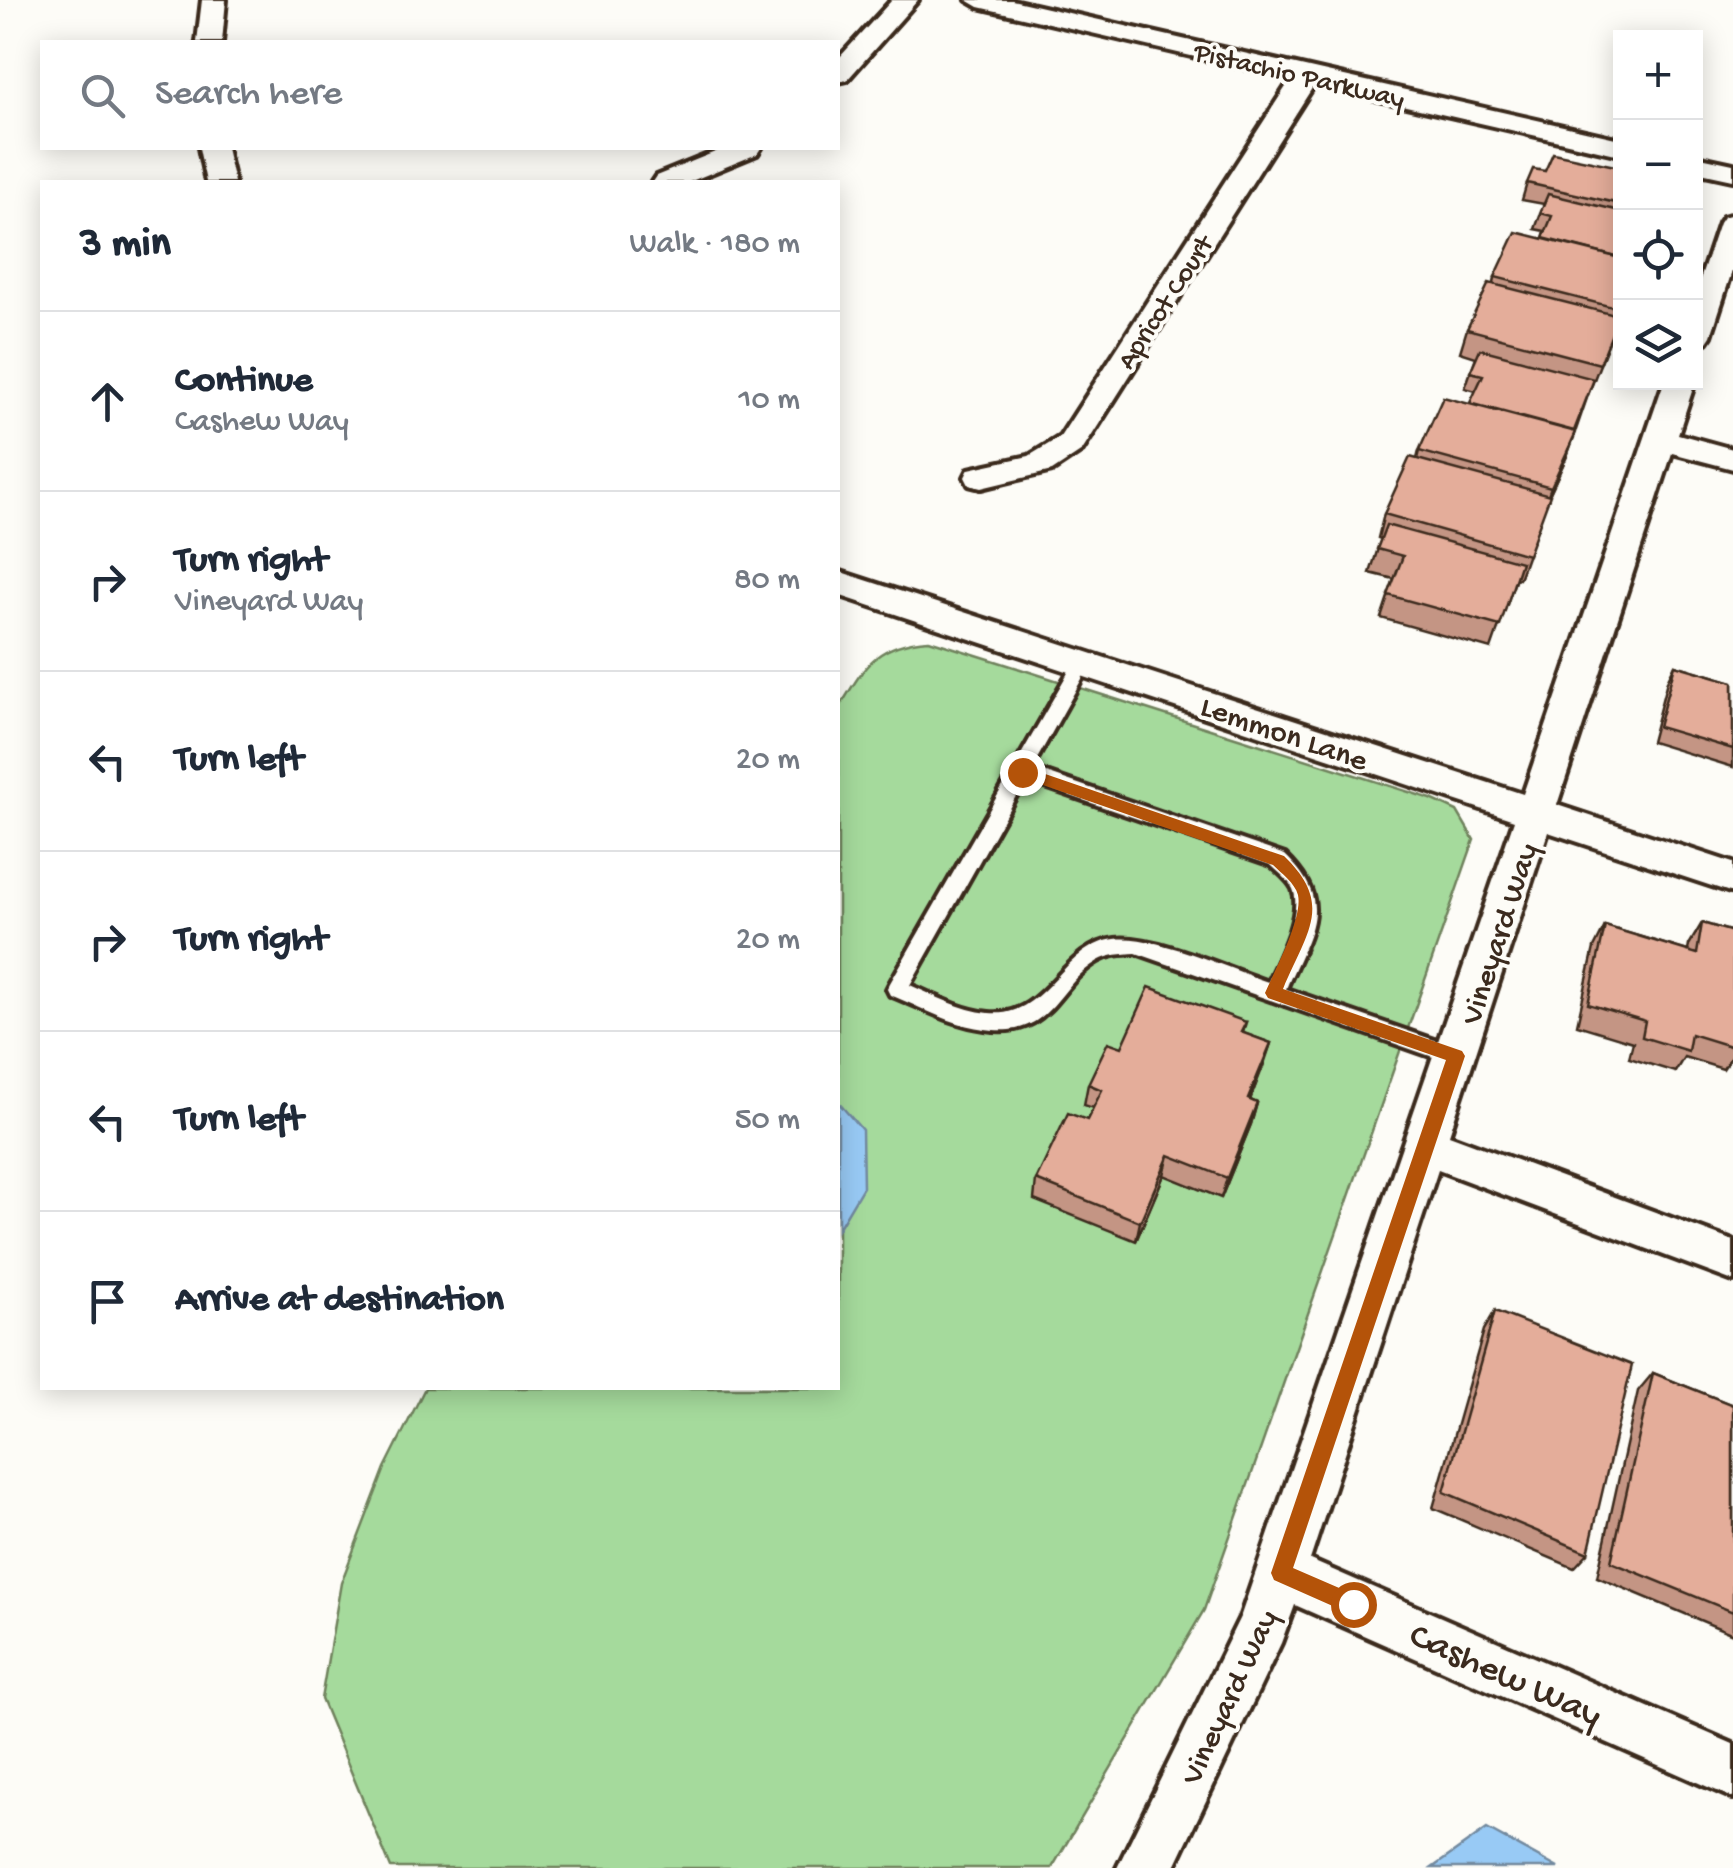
<!DOCTYPE html>
<meta charset="utf-8">
<style>
:root{--surface:#fff;--page:#f6f6f7;--text:#1f2937;--muted:#747a83;--line:#e0e1e3}
body{margin:0;font-family:"Gochi Hand",sans-serif;background:var(--page);color:var(--text)}
.controls{position:absolute;right:30px;top:30px;display:grid;overflow:hidden;border-radius:0px;box-shadow:0 5px 25px #0003}
.controls button{width:90px;height:90px;display:grid;place-items:center;padding:0;border:0;border-bottom:2px solid var(--line);background:var(--surface);color:var(--text);font:50px sans-serif}
.stop{position:absolute;width:30px;height:30px;margin:-22px;border:8px solid #b45309;border-radius:50%;background:#fff}
.stop.end{background:#b45309;border-color:#fff;box-shadow:0 2px 10px #0008}
.list{margin:0;padding:0;list-style:none}
h2{display:flex;justify-content:space-between;align-items:center;height:130px;margin:0;padding:0 40px;font-size:42px}
h2 small{font-size:32px;font-weight:400;color:var(--muted)}
.list li{display:grid;grid-template-columns:65px 1fr auto;gap:30px;align-items:center;box-sizing:border-box;height:180px;padding:0 40px;border-top:2px solid var(--line)}
.list b{display:block;font-size:38px;white-space:nowrap}
.list p{margin:0;font-size:32px;white-space:nowrap;color:var(--muted)}
.list em{font-size:32px;font-style:normal;color:var(--muted)}
.icon{flex:none;width:55px;height:55px;fill:none;stroke:currentColor;stroke-width:2;stroke-linecap:round;stroke-linejoin:round}
.map{position:relative;flex:none;width:1733px;height:1868px;overflow:hidden}
.search{position:absolute;background:var(--surface);box-shadow:0 5px 25px #0003;left:40px;top:40px;width:800px;height:110px;display:flex;align-items:center;gap:25px;box-sizing:border-box;padding:0 35px;border-radius:0px;color:var(--muted);font-size:38px}
.panel{position:absolute;background:var(--surface);box-shadow:0 5px 25px #0003;left:40px;top:180px;width:800px;height:1210px;border-radius:0px}
.map>svg:first-child{display:block}
.green{fill:#a5da9c;stroke:#70825d;stroke-width:2.5}
.water{fill:#98caf5;stroke:#738a9f;stroke-width:2.5}
.lines{fill:none;stroke-linecap:round;stroke-linejoin:round}
.lane-casing{stroke:#3b2a1e;stroke-width:8}
.street-casing{stroke:#3b2a1e;stroke-width:8}
.lane{fill:#fdfcf7;fill-rule:evenodd}
.street{fill:#fdfcf7;fill-rule:evenodd}
.wall{fill:#c49584;stroke:#3b2a1e;stroke-width:2.5}
.shaded-wall{fill:#a0796c;stroke:#3b2a1e;stroke-width:2.5}
.building{fill:#e4ad9a;stroke:#3b2a1e;stroke-width:2.5}
.route{fill:#b45309}
.labels{text-anchor:middle;stroke-width:8;stroke-linejoin:round;paint-order:stroke}
.far-street-label{font-size:28px;fill:#3b2a1e;stroke:#fdfcf7}
.street-label{font-size:32px;fill:#3b2a1e;stroke:#fdfcf7}
.near-street-label{font-size:38px;fill:#3b2a1e;stroke:#fdfcf7}
</style>
<div class="map">
<svg width="1733" height="1868" viewBox="0 0 1733 1868">
<rect width="100%" height="100%" fill="#fdfcf7"/>
<filter id="ink" filterUnits="userSpaceOnUse"><feTurbulence type="fractalNoise" baseFrequency=".01" numOctaves="2"/><feDisplacementMap in="SourceGraphic" scale="20" xChannelSelector="R" yChannelSelector="G"/><feConvolveMatrix kernelMatrix="1 2 1 2 8 2 1 2 1" color-interpolation-filters="sRGB"/></filter>
<g filter="url(#ink)">
<path class="green" d="M929 640 1431 799 1457 811 1474 840 1204 1610 1052 1868H391L321 1699 341 1583 385 1468 425 1388H838V710C864 667 874 644 929 640Z"/>
<g class="water">
<path d="M838 1102 862 1130 863 1187 838 1229Z"/>
<path d="M1487 1829 1558 1868H1432Z"/>
</g>
<g class="lines">
<g class="lane-casing">
<path id="lane" d="M1083 655 1092 661 1032 768 1285 855C1336 903 1309 933 1286 989L1463 1050 1466 1056 1463 1062 1456 1065 1136 953C1123 954 1110 954 1098 961 1054 987 1053 1039 985 1029 951 1025 921 1007 890 995L887 989 890 983 1077 657ZM1025 780 1271 865C1278 872 1289 880 1293 889 1303 913 1278 960 1268 982 1229 969 1154 934 1115 939 1060 946 1047 1019 989 1013 961 1010 935 996 910 985Z"/>
</g>
<g class="street-casing">
<g id="street">
<path d="M202 0H226L222 42H197Z"/>
<path d="M892 0H918L847 80 838 82V59Z"/>
<path d="M967 0H1012L1620 139V155L1314 85 1082 451 1052 471 981 488 969 485 965 477 969 469 1029 456 1060 437 1291 79 979 7Z"/>
<path d="M199 148H226L234 182H206Z"/>
<path d="M725 148H761L757 154 689 182H652L656 176Z"/>
<path d="M1696 156 1733 164V180L1696 172Z"/>
<path d="M1733 214V268L1711 336 1707 342 1696 345V292L1719 223 1723 217Z"/>
<path d="M1664 382H1695L1678 434 1733 449V469L1672 453 1557 805 1733 863V893L1548 832 1449 1135 1733 1241V1281L1438 1170 1310 1560 1733 1744V1798L1295 1605 1281 1643 1174 1868H1117L1241 1615 1514 820 838 595V571L1523 794Z"/>
</g>
</g>
<use href="#lane" class="lane"/>
<use href="#street" class="street"/>
</g>
<g class="wall">
<path d="M1620 167V309L1618 316H1619L1588 395 1567 456 1549 495 1519 579 1516 578 1491 649 1381 618 1394 579 1370 573 1381 539 1378 538 1384 514 1417 459 1419 451 1470 404 1476 391 1465 388 1476 357 1460 352 1467 329 1494 284 1495 277 1543 238 1545 231 1535 229 1544 204 1522 200 1527 183 1545 171Z"/>
<path d="M1675 665 1733 682V767L1651 742 1667 681Z"/>
<path d="M1702 923 1733 932V1054L1723 1069 1684 1057 1675 1072 1629 1058 1633 1042 1577 1025 1594 948 1605 926 1688 951 1689 945Z"/>
<path d="M1246 1022 1243 1033 1271 1043 1250 1100 1257 1103 1251 1124 1221 1198 1164 1175 1136 1241 1034 1200 1036 1180 1087 1120 1093 1108 1084 1105 1088 1084 1122 1047Z"/>
<path d="M1495 1311 1588 1553 1574 1568 1433 1508 1484 1330Z"/>
<path d="M1653 1373 1733 1405V1634L1597 1577 1638 1391Z"/>
</g>
<g class="shaded-wall">
<path d="M1576 432 1567 456 1542 510 1551 487Z"/>
<path d="M1271 1043 1264 1064 1242 1120 1248 1099Z"/>
<path d="M1257 1103 1251 1124 1221 1198 1227 1178Z"/>
<path d="M1169 1155 1164 1175 1136 1241 1140 1222Z"/>
</g>
<g class="building">
<path d="M1553 153 1620 167V204L1527 183 1533 169 1545 171Z"/>
<path d="M1548 194 1620 211V258L1543 238 1552 216 1540 213Z"/>
<path d="M1516 232 1620 258V309L1495 277Z"/>
<path d="M1489 283 1619 316 1600 364 1467 329Z"/>
<path d="M1480 349 1594 379 1574 431 1470 403 1483 375 1470 372Z"/>
<path d="M1443 397 1576 432 1551 487 1419 451Z"/>
<path d="M1410 457 1550 495 1528 555 1384 514Z"/>
<path d="M1386 525 1521 562 1500 626 1388 595 1403 556 1377 549Z"/>
<path d="M1675 665 1733 682V749L1658 727Z"/>
<path d="M1702 923 1733 932V1047L1691 1034 1688 1051 1642 1037 1645 1021 1588 1004 1605 926 1697 954Z"/>
<path d="M1149 987 1246 1022 1241 1032 1271 1043 1248 1099 1257 1103 1227 1178 1169 1155 1140 1222 1036 1180 1068 1113 1087 1120 1102 1090 1088 1084 1108 1042 1122 1047Z"/>
<path d="M1495 1311 1632 1365 1588 1553 1444 1492Z"/>
<path d="M1653 1373 1733 1405V1612L1611 1562Z"/>
</g>
</g>
<path class="route" d="M1022 766 1284 856C1335 905 1306 933 1283 989L1462 1051 1465 1056 1293 1568 1360 1597 1363 1604 1360 1612 1353 1615 1274 1580 1271 1573 1446 1060 1268 998 1265 993C1275 970 1303 918 1298 895 1295 883 1281 873 1273 865L1017 776 1014 772Z"/>
<g class="labels">
<g class="far-street-label">
<text transform="translate(1300 73) rotate(13)" y="10">Pistachio Parkway</text>
<text transform="translate(1163 301) rotate(-57)" y="10">Apricot Court</text>
</g>
<g class="street-label">
<text transform="translate(1285 731) rotate(19)" y="11">Lemmon Lane</text>
<text transform="translate(1497 933) rotate(-72)" y="11">Vineyard Way</text>
<text transform="translate(1227 1696) rotate(-65)" y="11">Vineyard Way</text>
</g>
<g class="near-street-label">
<text transform="translate(1507 1672) rotate(24)" y="13">Cashew Way</text>
</g>
</g>
</svg>
<div class="controls">
<button>+</button>
<button>−</button>
<button><svg class="icon" aria-label="locate" viewBox="0 0 24 24"><circle cx="12" cy="12" r="6"/><path d="M12 2v4M12 18v4M2 12h4M18 12h4"/></svg></button>
<button><svg class="icon" aria-label="layers" viewBox="0 0 24 24"><path d="M12 4l9 5-9 5-9-5zM3 14l9 5 9-5"/></svg></button>
</div>
<div class="stop" style="left:1353px;top:1604px"></div>
<div class="stop end" style="left:1022px;top:772px"></div>
<div class="search"><svg class="icon" aria-label="search" viewBox="0 0 24 24"><circle cx="10" cy="10" r="6"/><path d="M15 15l6 6"/></svg>Search here</div>
<section class="panel">
<h2>3 min<small>Walk · 180 m</small></h2>
<ul class="list">
<li><svg class="icon" aria-label="ahead" viewBox="0 0 24 24"><path d="M12 20V5M6 11l6-6 6 6"/></svg><div><b>Continue</b><p>Cashew Way</p></div><em>10 m</em></li>
<li><svg class="icon" aria-label="right" viewBox="0 0 24 24"><path d="M7 20v-9h11M14 6l5 5-5 5"/></svg><div><b>Turn right</b><p>Vineyard Way</p></div><em>80 m</em></li>
<li><svg class="icon" aria-label="left" viewBox="0 0 24 24"><path d="M17 20v-9H6M10 6l-5 5 5 5"/></svg><div><b>Turn left</b></div><em>20 m</em></li>
<li><svg class="icon" aria-label="right" viewBox="0 0 24 24"><path d="M7 20v-9h11M14 6l5 5-5 5"/></svg><div><b>Turn right</b></div><em>20 m</em></li>
<li><svg class="icon" aria-label="left" viewBox="0 0 24 24"><path d="M17 20v-9H6M10 6l-5 5 5 5"/></svg><div><b>Turn left</b></div><em>50 m</em></li>
<li><svg class="icon" aria-label="arrive" viewBox="0 0 24 24"><path d="M6 21V4h12l-3 4 3 4H6"/></svg><div><b>Arrive at destination</b></div></li>
</ul>
</section>
</div>
